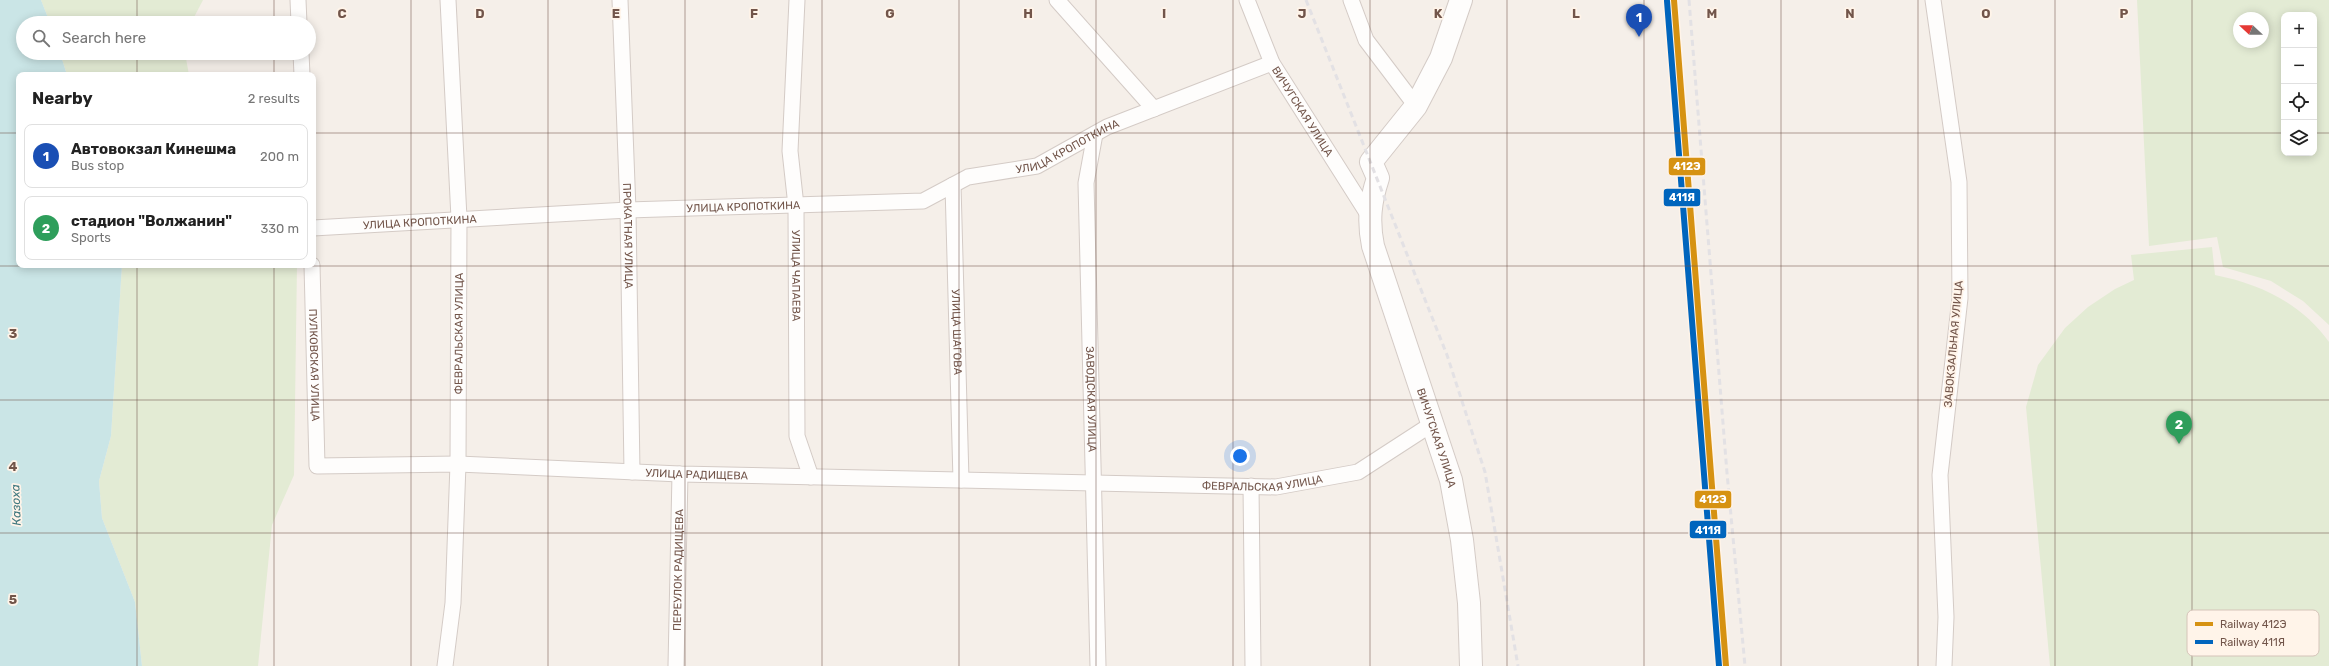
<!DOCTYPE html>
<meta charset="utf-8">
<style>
:root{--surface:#fff;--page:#f6f6f6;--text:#222;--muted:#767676;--line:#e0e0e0;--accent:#2563eb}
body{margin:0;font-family:Rubik,sans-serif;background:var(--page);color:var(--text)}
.controls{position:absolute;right:12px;top:12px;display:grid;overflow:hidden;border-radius:8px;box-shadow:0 2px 10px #0003}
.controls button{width:36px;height:36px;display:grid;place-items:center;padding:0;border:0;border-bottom:1px solid var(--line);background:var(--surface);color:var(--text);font:20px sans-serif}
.compass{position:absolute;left:2233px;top:12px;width:36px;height:36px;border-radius:50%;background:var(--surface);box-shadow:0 2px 10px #0003;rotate:292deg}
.you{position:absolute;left:1240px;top:456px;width:14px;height:14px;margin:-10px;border:3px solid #fff;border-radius:50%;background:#1a73e8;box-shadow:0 0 0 6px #1a73e833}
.badge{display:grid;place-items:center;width:26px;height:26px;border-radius:50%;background:var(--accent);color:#fff;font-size:13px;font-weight:700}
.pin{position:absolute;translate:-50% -33px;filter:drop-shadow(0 1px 2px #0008)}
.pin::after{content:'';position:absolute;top:21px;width:14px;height:12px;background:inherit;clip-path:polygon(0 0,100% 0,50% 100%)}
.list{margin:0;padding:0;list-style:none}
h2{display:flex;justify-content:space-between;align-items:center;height:52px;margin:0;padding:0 16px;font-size:17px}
h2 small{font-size:13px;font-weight:400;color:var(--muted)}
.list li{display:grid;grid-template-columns:26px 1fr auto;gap:12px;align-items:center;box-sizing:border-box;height:64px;margin:0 8px 8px;padding:0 8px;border:1px solid var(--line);border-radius:8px}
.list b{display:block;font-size:15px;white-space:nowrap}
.list p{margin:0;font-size:13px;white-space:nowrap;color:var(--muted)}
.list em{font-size:13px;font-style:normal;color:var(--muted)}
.icon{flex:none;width:22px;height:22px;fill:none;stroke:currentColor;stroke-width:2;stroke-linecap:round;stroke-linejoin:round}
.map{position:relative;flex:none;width:2329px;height:666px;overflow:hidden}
.search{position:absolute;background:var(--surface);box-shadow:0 2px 10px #0003;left:16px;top:16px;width:300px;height:44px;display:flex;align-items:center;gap:10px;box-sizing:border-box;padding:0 14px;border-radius:22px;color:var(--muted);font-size:15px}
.panel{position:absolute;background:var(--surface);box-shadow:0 2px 10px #0003;left:16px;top:72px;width:300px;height:196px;border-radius:8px}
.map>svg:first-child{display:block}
.green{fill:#e3ebd4;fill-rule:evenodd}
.water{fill:#cae5e6}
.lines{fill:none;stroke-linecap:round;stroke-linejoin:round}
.minor-casing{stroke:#d4cbc6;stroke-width:17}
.secondary-casing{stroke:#d4cbc6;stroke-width:24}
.minor{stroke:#fefdfc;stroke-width:15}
.secondary{stroke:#fefdfc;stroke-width:22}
.rail{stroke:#e3e1e4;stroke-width:3;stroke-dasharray:6 4;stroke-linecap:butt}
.rail-1-casing{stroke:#fff4e9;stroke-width:9}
.rail-2-casing{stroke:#fff4e9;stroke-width:9}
.rail-1{stroke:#d69212;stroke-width:6}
.rail-2{stroke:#0065bd;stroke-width:6}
.grid{fill:none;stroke:#72554a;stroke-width:1;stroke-opacity:0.55}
.labels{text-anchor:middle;stroke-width:3.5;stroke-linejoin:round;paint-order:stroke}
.street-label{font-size:11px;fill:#72554a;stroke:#fff4e9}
.water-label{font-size:12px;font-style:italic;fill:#41797f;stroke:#fff4e9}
.key{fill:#fff4e9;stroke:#d5c4b9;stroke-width:1}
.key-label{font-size:11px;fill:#72554a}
.grid-label{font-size:13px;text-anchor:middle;font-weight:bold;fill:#72554a;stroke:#fff4e9;stroke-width:3.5;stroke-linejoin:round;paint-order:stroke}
.line-badge{stroke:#fff4e9;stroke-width:1.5}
.badge-label{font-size:11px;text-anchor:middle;font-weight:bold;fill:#fff}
</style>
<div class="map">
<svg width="2329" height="666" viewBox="0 0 2329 666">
<rect width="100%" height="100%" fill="#f5efe9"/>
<g class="green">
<path d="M41 0H203L191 23H50Z"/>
<path d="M2137 0H2329V325L2303 301 2271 281 2223 267 2217 237 2149 246ZM2284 15H2314V153H2284ZM2239 18H2263V42H2239Z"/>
<path d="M60 53H185L189 75H67Z"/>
<path d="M2212 247 2215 275C2260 284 2301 303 2329 342V666H2050L2026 407 2038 365 2065 328 2088 307 2115 289 2134 280 2131 255Z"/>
<path d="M122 265H297L294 475 272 525 258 666H142L135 602 102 518 99 481 111 436Z"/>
</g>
<path class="water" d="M0 0H41L50 23H23V53H60L67 75H19V265H122L111 436 99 481 102 518 135 602 142 666H0Z"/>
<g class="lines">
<g class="minor-casing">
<g id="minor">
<path d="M298 0 299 23"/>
<path id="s1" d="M620 0 628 210 632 472"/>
<path id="s2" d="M797 0 790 151 796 206 797 436 811 477"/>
<path d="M1057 0 1154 109"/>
<path id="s3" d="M1247 0 1272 63 1369 216"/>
<path d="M1351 0 1366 40 1416 106"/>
<path d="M1933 0 1959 182 1960 298 1940 475 1946 617 1944 666"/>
<path d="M301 53 302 75"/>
<path id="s4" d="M1095 134 1086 183 1098 666"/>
<path id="s5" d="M953 185 961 480"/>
<path id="s6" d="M313 228 628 210 923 201 968 177 1037 166 1107 127 1272 63"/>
<path id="s7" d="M312 265 317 466 458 464 680 474 1276 487 1358 472 1432 424"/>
<path d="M1251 486 1253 666"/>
<path id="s8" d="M445 666 453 603 458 464 459 218 448 0"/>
<path id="s9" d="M676 666 680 474"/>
</g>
</g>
<g class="secondary-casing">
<g id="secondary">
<path id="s10" d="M1461 0 1441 58 1416 106 1371 162 1378 178C1370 202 1368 221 1373 246L1451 480 1462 540 1469 603 1471 666"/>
</g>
</g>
<use href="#minor" class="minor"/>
<use href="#secondary" class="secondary"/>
<g class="rail">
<path d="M1306 0 1447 355 1485 472 1518 666"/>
<path d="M1689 0 1727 473 1745 666"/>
</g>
<g class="rail-1-casing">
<path id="rail-1" d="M1674 0 1726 666"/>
</g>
<g class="rail-2-casing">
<path id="rail-2" d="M1667 1 1719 666"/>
</g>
<use href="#rail-1" class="rail-1"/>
<use href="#rail-2" class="rail-2"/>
</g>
<path class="grid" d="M137 0V23M274 0V23M411 0V666M548 0V666M685 0V666M822 0V666M959 0V666M1096 0V666M1233 0V666M1370 0V666M1507 0V666M1644 0V666M1781 0V666M1918 0V666M2055 0V666M2192 0V666M137 53V75M274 53V75M0 133H19M313 133H2284M2314 133H2329M137 265V666M274 265V666M0 266H2329M0 400H2329M0 533H2329"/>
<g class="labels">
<g class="street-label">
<text dy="4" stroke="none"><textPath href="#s3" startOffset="125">ВИЧУГСКАЯ УЛИЦА</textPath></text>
<text dy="4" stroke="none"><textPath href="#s6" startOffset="767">УЛИЦА КРОПОТКИНА</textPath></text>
<text dy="4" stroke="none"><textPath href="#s6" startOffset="431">УЛИЦА КРОПОТКИНА</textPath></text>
<text dy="4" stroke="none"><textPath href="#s6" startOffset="107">УЛИЦА КРОПОТКИНА</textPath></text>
<text dy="4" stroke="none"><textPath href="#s1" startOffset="236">ПРОКАТНАЯ УЛИЦА</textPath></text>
<text dy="4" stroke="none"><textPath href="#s2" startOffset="276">УЛИЦА ЧАПАЕВА</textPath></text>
<text dy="4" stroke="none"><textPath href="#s5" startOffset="147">УЛИЦА ШАГОВА</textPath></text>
<text dy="4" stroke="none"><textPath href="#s8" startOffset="333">ФЕВРАЛЬСКАЯ УЛИЦА</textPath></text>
<text transform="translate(1953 344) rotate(-85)" y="4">ЗАВОКЗАЛЬНАЯ УЛИЦА</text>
<text dy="4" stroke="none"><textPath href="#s7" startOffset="100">ПУЛКОВСКАЯ УЛИЦА</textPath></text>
<text dy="4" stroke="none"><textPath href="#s4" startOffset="266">ЗАВОДСКАЯ УЛИЦА</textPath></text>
<text dy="4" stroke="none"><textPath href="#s10" startOffset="476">ВИЧУГСКАЯ УЛИЦА</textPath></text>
<text dy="4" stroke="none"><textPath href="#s7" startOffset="581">УЛИЦА РАДИЩЕВА</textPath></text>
<text dy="4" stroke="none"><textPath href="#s7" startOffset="1147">ФЕВРАЛЬСКАЯ УЛИЦА</textPath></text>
<text dy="4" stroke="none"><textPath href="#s9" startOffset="96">ПЕРЕУЛОК РАДИЩЕВА</textPath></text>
</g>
<g class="water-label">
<text transform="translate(16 505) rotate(-92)" y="4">Казоха</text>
</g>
</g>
<rect x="2187" y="610" width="132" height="46" rx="6" class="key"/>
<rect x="2195" y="622" width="18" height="4" fill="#d69212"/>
<rect x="2195" y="640" width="18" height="4" fill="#0065bd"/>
<g class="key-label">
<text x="2220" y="628">Railway 412Э</text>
<text x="2220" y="646">Railway 411Я</text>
</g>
<g class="grid-label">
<text x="342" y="18">C</text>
<text x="480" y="18">D</text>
<text x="616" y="18">E</text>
<text x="754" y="18">F</text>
<text x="890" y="18">G</text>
<text x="1028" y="18">H</text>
<text x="1164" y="18">I</text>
<text x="1302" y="18">J</text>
<text x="1438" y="18">K</text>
<text x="1576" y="18">L</text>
<text x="1712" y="18">M</text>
<text x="1850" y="18">N</text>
<text x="1986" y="18">O</text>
<text x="2124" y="18">P</text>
<text x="13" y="338">3</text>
<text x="13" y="471">4</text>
<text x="13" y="604">5</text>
</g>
<g class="line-badge">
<rect x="1668" y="157" width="38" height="19" rx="4" fill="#d69212"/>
<rect x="1663" y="188" width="38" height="19" rx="4" fill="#0065bd"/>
<rect x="1694" y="490" width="38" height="19" rx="4" fill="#d69212"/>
<rect x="1689" y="520" width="38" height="19" rx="4" fill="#0065bd"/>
</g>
<g class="badge-label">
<text x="1687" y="170">412Э</text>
<text x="1682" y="201">411Я</text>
<text x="1713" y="503">412Э</text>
<text x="1708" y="534">411Я</text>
</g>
</svg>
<div class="controls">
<button>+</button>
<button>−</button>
<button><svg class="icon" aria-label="locate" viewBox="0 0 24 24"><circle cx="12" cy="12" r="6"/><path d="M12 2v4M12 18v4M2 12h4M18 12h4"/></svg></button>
<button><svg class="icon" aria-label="layers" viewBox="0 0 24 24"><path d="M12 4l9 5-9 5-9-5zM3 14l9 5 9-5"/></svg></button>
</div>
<svg class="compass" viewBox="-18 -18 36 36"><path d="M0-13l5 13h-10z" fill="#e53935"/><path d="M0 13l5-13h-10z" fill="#767676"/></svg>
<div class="you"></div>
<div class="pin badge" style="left:1639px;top:37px;background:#1a4fb4">1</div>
<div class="pin badge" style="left:2179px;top:444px;background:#2e9e5b">2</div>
<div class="search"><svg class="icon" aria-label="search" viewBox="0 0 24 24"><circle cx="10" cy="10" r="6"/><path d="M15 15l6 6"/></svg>Search here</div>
<section class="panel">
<h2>Nearby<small>2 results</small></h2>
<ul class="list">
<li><span class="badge" style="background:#1a4fb4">1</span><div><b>Автовокзал Кинешма</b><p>Bus stop</p></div><em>200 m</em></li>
<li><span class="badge" style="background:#2e9e5b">2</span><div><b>стадион &quot;Волжанин&quot;</b><p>Sports</p></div><em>330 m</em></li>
</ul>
</section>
</div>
